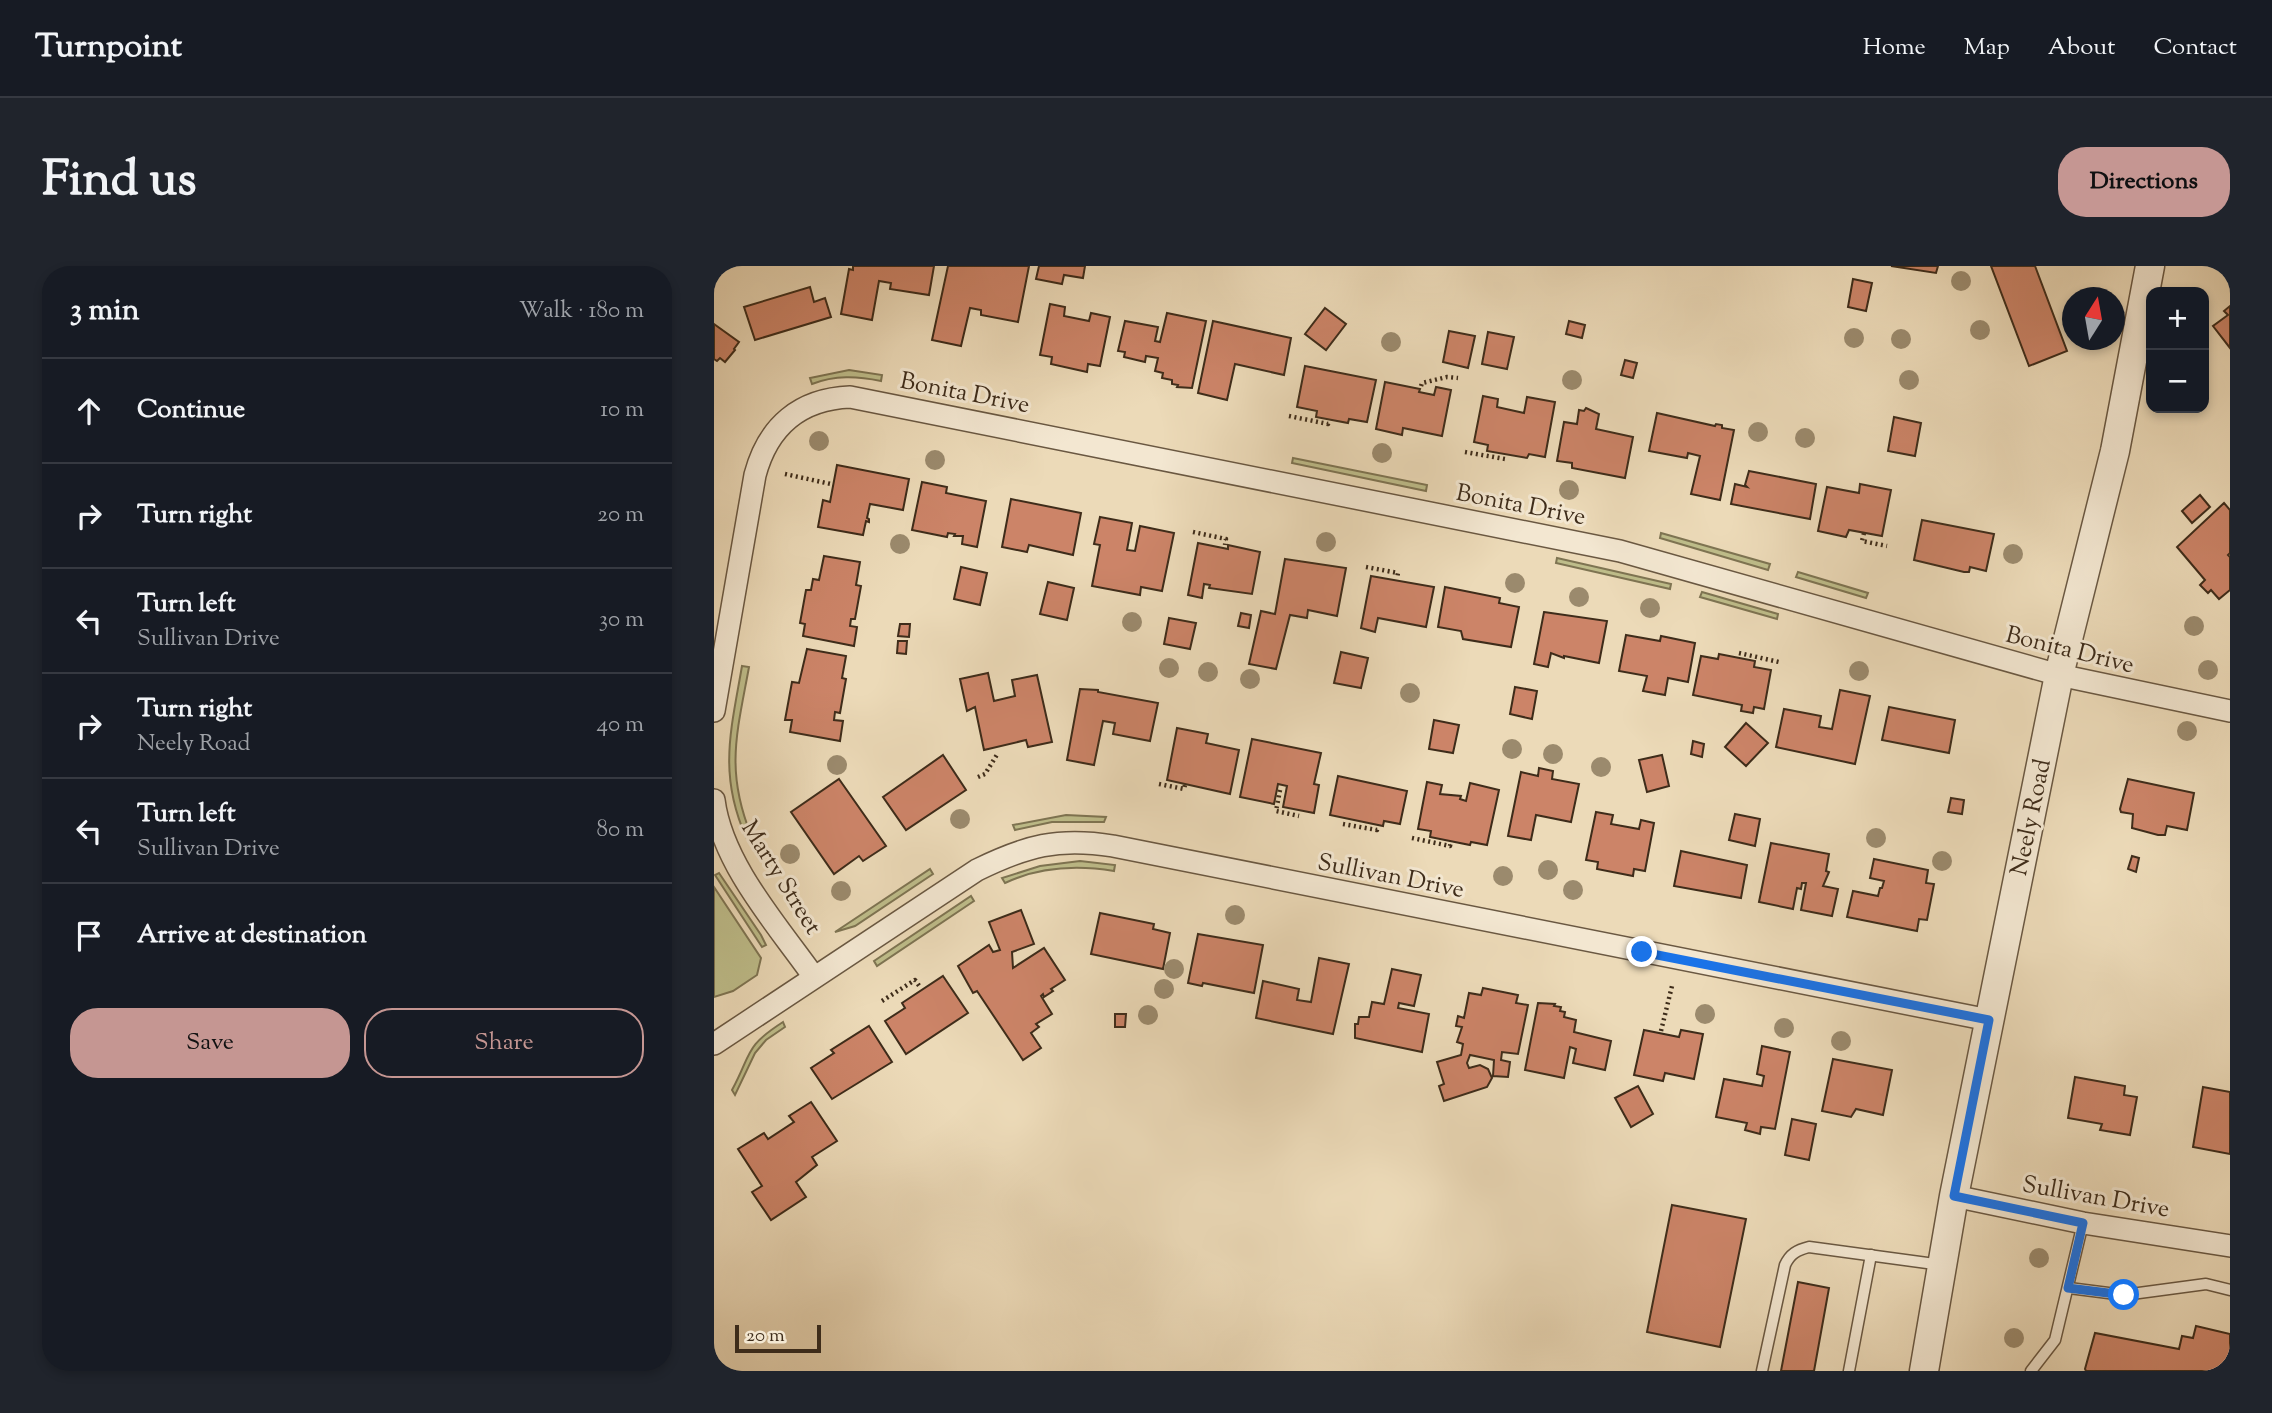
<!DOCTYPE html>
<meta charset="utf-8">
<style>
:root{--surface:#171b24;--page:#20242c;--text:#f1f3f6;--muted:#9ea1a6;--line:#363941;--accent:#c59692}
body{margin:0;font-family:"Sorts Mill Goudy",serif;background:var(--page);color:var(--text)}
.controls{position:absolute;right:21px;top:21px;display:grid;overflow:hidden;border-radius:14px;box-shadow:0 4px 10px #0003}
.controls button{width:63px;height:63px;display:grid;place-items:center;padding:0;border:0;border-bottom:2px solid var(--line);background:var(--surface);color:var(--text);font:35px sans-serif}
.compass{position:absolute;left:1348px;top:21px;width:63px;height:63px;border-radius:50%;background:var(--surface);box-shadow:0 4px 10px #0003;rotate:11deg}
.scale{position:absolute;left:21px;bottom:18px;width:86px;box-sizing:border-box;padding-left:7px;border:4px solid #3e2c1a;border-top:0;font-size:19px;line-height:24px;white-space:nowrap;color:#3e2c1a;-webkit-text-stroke:5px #f3e7d1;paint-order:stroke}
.stop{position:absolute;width:21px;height:21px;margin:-16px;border:5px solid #1a73e8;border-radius:50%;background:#fff}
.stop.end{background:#1a73e8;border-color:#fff;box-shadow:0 2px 7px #0008}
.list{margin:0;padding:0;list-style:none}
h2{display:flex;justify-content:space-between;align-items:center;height:91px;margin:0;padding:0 28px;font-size:30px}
h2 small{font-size:23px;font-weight:400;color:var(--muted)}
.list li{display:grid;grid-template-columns:46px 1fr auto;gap:21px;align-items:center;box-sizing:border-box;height:105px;padding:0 28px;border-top:2px solid var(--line)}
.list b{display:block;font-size:26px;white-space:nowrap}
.list p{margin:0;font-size:23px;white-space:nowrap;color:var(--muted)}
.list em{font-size:23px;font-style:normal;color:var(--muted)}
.actions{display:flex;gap:14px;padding:21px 28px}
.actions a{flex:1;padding:16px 0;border:2px solid var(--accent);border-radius:28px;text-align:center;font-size:24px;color:var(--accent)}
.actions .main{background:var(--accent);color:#111}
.icon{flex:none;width:38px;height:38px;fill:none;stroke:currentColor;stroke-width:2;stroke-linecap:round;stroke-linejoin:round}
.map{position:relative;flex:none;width:1516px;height:1105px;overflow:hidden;border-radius:28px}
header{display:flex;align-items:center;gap:42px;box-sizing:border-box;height:98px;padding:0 35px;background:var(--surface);border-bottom:2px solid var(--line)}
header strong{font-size:33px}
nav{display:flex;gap:38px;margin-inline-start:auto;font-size:24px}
.intro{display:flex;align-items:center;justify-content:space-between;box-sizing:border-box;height:168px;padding:0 42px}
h1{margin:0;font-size:49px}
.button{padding:18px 32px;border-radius:28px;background:var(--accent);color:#111;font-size:24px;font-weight:700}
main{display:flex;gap:42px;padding:0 42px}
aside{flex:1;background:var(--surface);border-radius:28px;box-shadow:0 4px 10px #0003}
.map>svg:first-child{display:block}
.green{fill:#bebd8a;stroke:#7e7452;stroke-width:2}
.building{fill:#cc8468;stroke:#3e2c1a;stroke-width:2}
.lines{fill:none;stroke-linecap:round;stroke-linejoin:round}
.service-casing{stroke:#6a5842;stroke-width:13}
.minor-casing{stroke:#6a5842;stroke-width:24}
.tertiary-casing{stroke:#6a5842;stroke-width:31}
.path{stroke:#3e2c1a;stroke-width:4.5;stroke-dasharray:2 3.5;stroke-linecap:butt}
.service{stroke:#f3e7d1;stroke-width:10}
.minor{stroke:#f3e7d1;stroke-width:21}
.tertiary{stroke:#f3e7d1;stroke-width:28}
.tree{fill:#9b8a6d}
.route{stroke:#1a73e8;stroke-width:9}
.labels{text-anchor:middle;stroke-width:6;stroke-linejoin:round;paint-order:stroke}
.street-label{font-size:24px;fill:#3e2c1a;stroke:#f3e7d1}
</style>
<header>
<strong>Turnpoint</strong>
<nav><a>Home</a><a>Map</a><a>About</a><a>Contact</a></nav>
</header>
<div class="intro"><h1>Find us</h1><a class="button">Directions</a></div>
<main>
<aside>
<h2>3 min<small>Walk · 180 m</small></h2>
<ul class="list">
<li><svg class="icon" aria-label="ahead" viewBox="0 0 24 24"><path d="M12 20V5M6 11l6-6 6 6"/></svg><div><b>Continue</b></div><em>10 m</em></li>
<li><svg class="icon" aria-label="right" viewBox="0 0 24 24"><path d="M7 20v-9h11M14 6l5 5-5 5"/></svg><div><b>Turn right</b></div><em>20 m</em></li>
<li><svg class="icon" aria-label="left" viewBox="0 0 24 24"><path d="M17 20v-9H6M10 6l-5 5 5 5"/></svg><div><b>Turn left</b><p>Sullivan Drive</p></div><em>30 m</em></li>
<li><svg class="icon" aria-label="right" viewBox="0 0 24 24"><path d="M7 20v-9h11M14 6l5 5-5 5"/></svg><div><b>Turn right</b><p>Neely Road</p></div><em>40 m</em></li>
<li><svg class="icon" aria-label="left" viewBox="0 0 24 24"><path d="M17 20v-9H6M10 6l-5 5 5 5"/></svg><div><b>Turn left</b><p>Sullivan Drive</p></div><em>80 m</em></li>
<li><svg class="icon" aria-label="arrive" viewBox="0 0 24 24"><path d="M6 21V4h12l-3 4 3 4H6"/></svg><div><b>Arrive at destination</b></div></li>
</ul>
<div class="actions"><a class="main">Save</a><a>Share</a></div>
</aside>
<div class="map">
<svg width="1516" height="1105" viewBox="0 0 1516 1105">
<rect width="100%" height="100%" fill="#ecdab8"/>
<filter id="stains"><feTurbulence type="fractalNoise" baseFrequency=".00286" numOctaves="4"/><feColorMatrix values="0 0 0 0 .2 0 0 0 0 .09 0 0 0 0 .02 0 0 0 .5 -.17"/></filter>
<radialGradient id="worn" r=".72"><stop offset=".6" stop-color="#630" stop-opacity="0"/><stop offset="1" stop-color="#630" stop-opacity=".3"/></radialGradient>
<g class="green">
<path d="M135 104 168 109 167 115C143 110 121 109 98 118L96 112Z"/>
<path d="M579 192 713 219 712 225 578 197Z"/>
<path d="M947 267 1056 298 1054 304 946 272Z"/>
<path d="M843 292 957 318 956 323 842 297Z"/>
<path d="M1084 306 1154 327 1152 332 1082 311Z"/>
<path d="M988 326 1064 348 1063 353 986 331Z"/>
<path d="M28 400 35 401C23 467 11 504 37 569L32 571C4 508 17 464 28 400Z"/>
<path d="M352 549 392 551 390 556H338L301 564 299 559Z"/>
<path d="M366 595 401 599 400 605C363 599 325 601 291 617L288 612 326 600Z"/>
<path d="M216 603 219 608 141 660 121 666Z"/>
<path d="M5 607 47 669 52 679 48 681 1 609Z"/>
<path d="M0 621 47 692 43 709 19 725 0 731Z"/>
<path d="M257 630 260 635 163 700 160 695Z"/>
<path d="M69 756 71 761 52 774 41 787 21 829 18 824C38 787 30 781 69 756Z"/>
</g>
<g class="building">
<path d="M139 0H220L215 29 176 23 177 17 165 15 158 54 127 48 135 3 139 4Z"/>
<path d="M234 0H315L304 56 267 49V44L256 42 247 80 218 74Z"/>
<path d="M325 0H371L369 12 350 9 348 18 322 13Z"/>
<path d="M1177 0H1224L1222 7Z"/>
<path d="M1277 0H1321L1353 85 1315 100Z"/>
<path d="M1139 13 1158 17 1152 45 1134 41Z"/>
<path d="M96 21 100 36 111 32 117 51 41 74 30 41Z"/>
<path d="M336 38 351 41 350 50 375 55 377 47 396 51 386 100 374 98 373 106 337 98 338 91 326 89Z"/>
<path d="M1516 40V82L1499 60 1514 49 1510 45Z"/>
<path d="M611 42 632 58 612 84 591 68Z"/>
<path d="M453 47 492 55 478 122 463 121 464 119 458 118V114L448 112 449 107 441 105 444 92 432 90 431 96 410 91 411 86 404 85 411 55 444 61 441 75 446 76Z"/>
<path d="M499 55 577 72 570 109 521 98 513 134 484 127Z"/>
<path d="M855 55 871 59 868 72 852 68Z"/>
<path d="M0 58 25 76 20 83 21 84 11 96 6 92 3 95 0 93Z"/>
<path d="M735 65 761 70 754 102 729 96Z"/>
<path d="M774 66 800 71 793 103 768 98Z"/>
<path d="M911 94 923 97 919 112 907 109Z"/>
<path d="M591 100 662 114 653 156 635 153 634 157 602 151 603 145 583 141Z"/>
<path d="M671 116 706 123 705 126 720 129 722 121 737 124 728 170 689 162 688 169 662 163Z"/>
<path d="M769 130 784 133 783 141 810 147 813 131 841 136 831 191 815 188 813 192 773 185 774 179 760 176Z"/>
<path d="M872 142 885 148 882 163 919 171 911 212 858 202V197L843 195 850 156 863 158 865 144 870 145Z"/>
<path d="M943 147 1001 160 1002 158 1008 159V162L1020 164 1006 234 977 228 986 190 974 187 973 192 935 185Z"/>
<path d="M1180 151 1207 157 1201 190 1174 185Z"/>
<path d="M123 199 195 213 189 244 156 238 153 252 155 253V256L152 255 149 269 104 261 109 234 116 236Z"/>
<path d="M1035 205 1102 218 1096 253 1017 238 1021 218 1033 221 1031 219Z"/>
<path d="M208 216 233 221 232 227 272 235 263 281 248 278 249 270H240L241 268 234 267 233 271 198 264Z"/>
<path d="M1146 218 1177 224 1168 270 1135 264 1132 271 1104 265 1113 221 1145 227Z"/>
<path d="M1486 229 1496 241 1478 257 1468 245Z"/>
<path d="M297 233 367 247 359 289 315 279 313 286 288 281Z"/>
<path d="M1510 237 1516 244V287L1514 289 1516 291V324L1505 333 1497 324 1494 327 1486 319 1491 314 1463 281Z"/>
<path d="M386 251 418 257 413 284 421 285 426 260 460 267 448 325 427 321 426 329 378 320 386 279 380 278Z"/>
<path d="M1208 254 1280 268 1272 305 1256 301 1255 306H1250L1200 294Z"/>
<path d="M484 277 514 283V279L546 286 538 328 495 322 496 319 490 318 488 332 474 329Z"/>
<path d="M110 290 146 296 142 319 147 320 141 353H137L136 360 143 361 140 380 89 370 91 358 86 357 92 324H97L99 313 105 314Z"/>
<path d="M571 293 632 302 623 350 594 344 593 352 576 349 562 403 535 398 547 345 561 348Z"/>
<path d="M247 301 273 307 266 339 240 333Z"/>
<path d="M657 310 720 321 712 361 664 352 661 366 647 362Z"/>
<path d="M334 316 360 322 353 354 326 348Z"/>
<path d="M731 321 786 332 785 337 805 341 797 381 749 373 747 365 724 361Z"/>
<path d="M830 346 893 355 885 397 850 390V392L837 387 834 401 820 398Z"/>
<path d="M527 347 537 349 535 362 524 360Z"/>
<path d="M455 352 482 357 476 383 450 378Z"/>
<path d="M186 358H196L195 371 184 370Z"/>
<path d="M912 369 946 375 947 370 981 377 974 416 954 412 951 429 929 425 933 410 905 405Z"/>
<path d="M184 375H193L192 388 183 387Z"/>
<path d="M93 383 132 390 128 412 132 413 126 447 121 446 120 454 129 455 126 475 76 466 78 454H71L78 416 85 417Z"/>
<path d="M627 386 654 392 647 422 620 417Z"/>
<path d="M1005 388 1041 395 1040 401 1057 404 1050 443 1040 441 1039 447 1027 445 1028 439 979 429 987 390 1004 393Z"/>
<path d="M274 407 280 435 301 430 298 414 323 409 338 476 314 481 312 474 270 484 261 441 253 445 246 413Z"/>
<path d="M801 421 823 425 818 453 796 448Z"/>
<path d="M366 423 384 424V426L444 437 436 475 399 468 401 457 389 455 380 499 353 494Z"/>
<path d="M1126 424 1156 430 1141 498 1062 481 1070 443 1107 450 1105 461 1118 463Z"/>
<path d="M1175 441 1241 454 1235 487 1168 474Z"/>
<path d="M720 454 745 459 739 487 715 483Z"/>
<path d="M1032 457 1054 477 1032 500 1011 481Z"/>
<path d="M463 462 494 468 492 477 525 484 516 528 453 514Z"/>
<path d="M538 473 607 487 600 518 605 519 600 547 569 541 573 520 564 518 560 538 526 531Z"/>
<path d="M979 475 990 478 988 491 977 488Z"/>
<path d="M229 489 252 524 192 564 169 531Z"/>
<path d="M948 489 955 520 933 526 925 494Z"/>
<path d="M825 502 839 505 838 513 865 518 857 556 822 549 817 574 794 570 807 506 824 510Z"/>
<path d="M624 510 693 525 686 558 670 555 669 560 616 549Z"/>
<path d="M125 513 172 580 149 595 145 590 120 608 77 546Z"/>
<path d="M1414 513 1480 527 1473 564 1453 560 1451 569H1444L1418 562 1419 548 1407 546 1406 543Z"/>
<path d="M713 516 728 519 726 528 747 530 746 533 752 535 756 517 785 524 773 579 757 576 756 579 716 571 717 565 704 563Z"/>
<path d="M1237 532 1250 534 1248 548 1234 546Z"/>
<path d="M882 546 899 549 897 558 925 563 927 554 940 557 931 605 920 603 919 610 883 603 884 596 872 594Z"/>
<path d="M1021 548 1046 553 1041 580 1015 574Z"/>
<path d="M1057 577 1115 588 1112 605 1115 606 1109 620 1124 623 1118 650 1087 644 1092 617H1088L1087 623 1083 622 1079 643 1045 636Z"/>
<path d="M967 585 1033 599 1027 632 960 620Z"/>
<path d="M1418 590 1425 592 1422 606 1414 603Z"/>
<path d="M1160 593 1214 604 1212 617 1220 618 1213 654 1205 653 1203 665 1133 651 1139 625 1164 630 1166 622H1168L1170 615 1156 612Z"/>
<path d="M307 644 320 678 298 686 299 702 330 682 351 714 337 723 339 725 330 731 329 728 327 730 338 748 322 758 325 761 317 767 327 782 309 794 263 725 259 727 244 700 275 679 279 686 286 684 275 656Z"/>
<path d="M386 647 440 658 439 663 456 667 449 703 377 688Z"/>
<path d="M484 668 549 679 540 727 489 717 488 720 474 717Z"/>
<path d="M605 692 635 698 619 768 542 752 549 715 585 723 583 734 597 736Z"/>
<path d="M678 703 707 709 700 740 685 737 684 742 715 748 708 786 641 772V758H644L645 751H655L658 736 670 738Z"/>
<path d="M229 710 254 747 192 788 171 755 191 742 188 737Z"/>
<path d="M769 722 804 729 802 737 814 739 804 788 788 786 787 794 796 796 794 811 779 810 780 794 756 789 753 797 755 802 766 799 774 803 778 812 773 821 730 835 725 820 730 818 723 796 747 789 749 778 743 776 748 761 742 760 744 750 750 752 755 727 767 729Z"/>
<path d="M824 737 841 738 840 740 847 741 846 745 851 746 850 751 862 754 860 766 897 775 891 804 859 797 862 783 856 781 850 812 811 804Z"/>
<path d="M401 748H412L411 761H401Z"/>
<path d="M155 760 178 796 118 833 97 802 120 787 117 784Z"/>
<path d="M930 764 965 771 967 764 989 768 980 813 951 807 949 815 920 809Z"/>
<path d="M1048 780 1076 786 1061 863 1047 861 1046 868 1031 864 1033 857 1002 851 1010 813 1048 820 1050 810 1043 808Z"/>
<path d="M1119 793 1178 804 1169 849 1142 843 1137 851 1108 845Z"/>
<path d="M1361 811 1411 820 1410 829 1423 831 1416 869 1386 864 1388 858 1354 852Z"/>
<path d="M924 820 939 848 917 861 901 832Z"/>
<path d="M1489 821 1516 826V888L1479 881Z"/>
<path d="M97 836 123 875 98 891 103 899 82 916 92 931 57 954 38 926 48 920 24 883 50 867 54 873 80 856 75 850Z"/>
<path d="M1078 853 1102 858 1095 894 1071 889Z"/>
<path d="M958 939 1032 953 1006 1081 933 1066Z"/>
<path d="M1084 1016 1115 1022 1100 1105H1067Z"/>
<path d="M1482 1060 1516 1068V1105H1372L1371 1103 1381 1067 1465 1083 1468 1070 1479 1072Z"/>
</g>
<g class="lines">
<g class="service-casing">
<g id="service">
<path d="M1355 1022 1410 1029 1492 1018 1516 1024"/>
<path d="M1048 1105 1071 999C1076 988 1083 984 1095 981L1228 999"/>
<path d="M1135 1105 1157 989"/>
<path d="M1317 1105 1341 1074 1369 957"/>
</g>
</g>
<g class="minor-casing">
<g id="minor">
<path d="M0 445 41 209C54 160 86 133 136 131L906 285 1345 409 1516 445"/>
<path d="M0 534C8 598 64 660 100 711"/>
<path d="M0 778 263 604C312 580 344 571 399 580L1275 754"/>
<path d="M1240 930 1369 957 1516 980"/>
</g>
</g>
<g class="tertiary-casing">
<path id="tertiary" d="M1210 1105 1240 930 1345 409 1401 185 1436 0"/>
</g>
<g class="path">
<path d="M707 120 708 117 733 111 744 112"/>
<path d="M575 150 614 158 615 155"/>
<path d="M751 186 791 193"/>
<path d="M71 208 117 218"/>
<path d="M479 266 512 273 511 279"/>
<path d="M1150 267 1148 275 1173 280"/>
<path d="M652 301 684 307 683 312"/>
<path d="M1025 387 1065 396"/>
<path d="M264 511 271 508 284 487"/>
<path d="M445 518 470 523 471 519"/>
<path d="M566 524 562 545 585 550"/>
<path d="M629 558 663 564 664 561"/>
<path d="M698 572 736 580 737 575"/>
<path d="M168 735 201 714 206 721"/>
<path d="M947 765 958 720"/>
</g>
<use href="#service" class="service"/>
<use href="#minor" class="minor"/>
<use href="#tertiary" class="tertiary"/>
</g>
<g class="tree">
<circle cx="1247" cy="15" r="10"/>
<circle cx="1266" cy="64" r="10"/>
<circle cx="1140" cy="72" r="10"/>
<circle cx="1187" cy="73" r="10"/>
<circle cx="677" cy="76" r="10"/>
<circle cx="858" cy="114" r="10"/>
<circle cx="1195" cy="114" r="10"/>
<circle cx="1044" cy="166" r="10"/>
<circle cx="1091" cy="172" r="10"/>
<circle cx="105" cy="175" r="10"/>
<circle cx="668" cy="187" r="10"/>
<circle cx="221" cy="194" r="10"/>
<circle cx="855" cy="224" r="10"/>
<circle cx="612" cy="276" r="10"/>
<circle cx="186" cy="278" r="10"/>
<circle cx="1299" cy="288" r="10"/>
<circle cx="801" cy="317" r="10"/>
<circle cx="865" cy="331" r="10"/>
<circle cx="936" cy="342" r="10"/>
<circle cx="418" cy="356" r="10"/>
<circle cx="1480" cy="360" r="10"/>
<circle cx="455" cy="402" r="10"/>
<circle cx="1494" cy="404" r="10"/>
<circle cx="1145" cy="405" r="10"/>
<circle cx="494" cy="406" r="10"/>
<circle cx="536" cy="413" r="10"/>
<circle cx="696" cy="427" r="10"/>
<circle cx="1473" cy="465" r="10"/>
<circle cx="798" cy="483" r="10"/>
<circle cx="839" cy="488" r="10"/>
<circle cx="123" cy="499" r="10"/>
<circle cx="887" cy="501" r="10"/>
<circle cx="246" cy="553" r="10"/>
<circle cx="1162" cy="572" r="10"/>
<circle cx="76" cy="588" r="10"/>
<circle cx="1228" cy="595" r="10"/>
<circle cx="834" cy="604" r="10"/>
<circle cx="789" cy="610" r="10"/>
<circle cx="859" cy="624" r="10"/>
<circle cx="127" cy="625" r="10"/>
<circle cx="521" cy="649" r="10"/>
<circle cx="460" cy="703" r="10"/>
<circle cx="450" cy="723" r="10"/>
<circle cx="991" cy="748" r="10"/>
<circle cx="434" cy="749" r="10"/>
<circle cx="1070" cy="762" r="10"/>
<circle cx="1127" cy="775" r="10"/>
<circle cx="1325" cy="992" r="10"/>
<circle cx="1300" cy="1072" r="10"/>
</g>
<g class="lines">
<path class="route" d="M928 686 1275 754 1240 930 1369 957 1354 1022 1410 1029"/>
</g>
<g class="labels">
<g class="street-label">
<text transform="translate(251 126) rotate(11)" y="8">Bonita Drive</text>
<text transform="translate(807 238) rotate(11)" y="8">Bonita Drive</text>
<text transform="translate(1356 383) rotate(14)" y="8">Bonita Drive</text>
<text transform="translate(1316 551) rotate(-78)" y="8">Neely Road</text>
<text transform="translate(677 609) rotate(11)" y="8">Sullivan Drive</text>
<text transform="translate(68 611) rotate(58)" y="8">Marty Street</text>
<text transform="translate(1382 930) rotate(10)" y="8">Sullivan Drive</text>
</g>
</g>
<rect width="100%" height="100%" filter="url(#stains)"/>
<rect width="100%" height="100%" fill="url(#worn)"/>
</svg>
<div class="controls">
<button>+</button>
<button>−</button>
</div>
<svg class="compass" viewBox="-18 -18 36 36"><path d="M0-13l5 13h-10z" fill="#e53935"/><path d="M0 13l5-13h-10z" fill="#9ea1a6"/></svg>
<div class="scale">20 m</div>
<div class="stop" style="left:1410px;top:1029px"></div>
<div class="stop end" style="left:928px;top:686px"></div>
</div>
</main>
